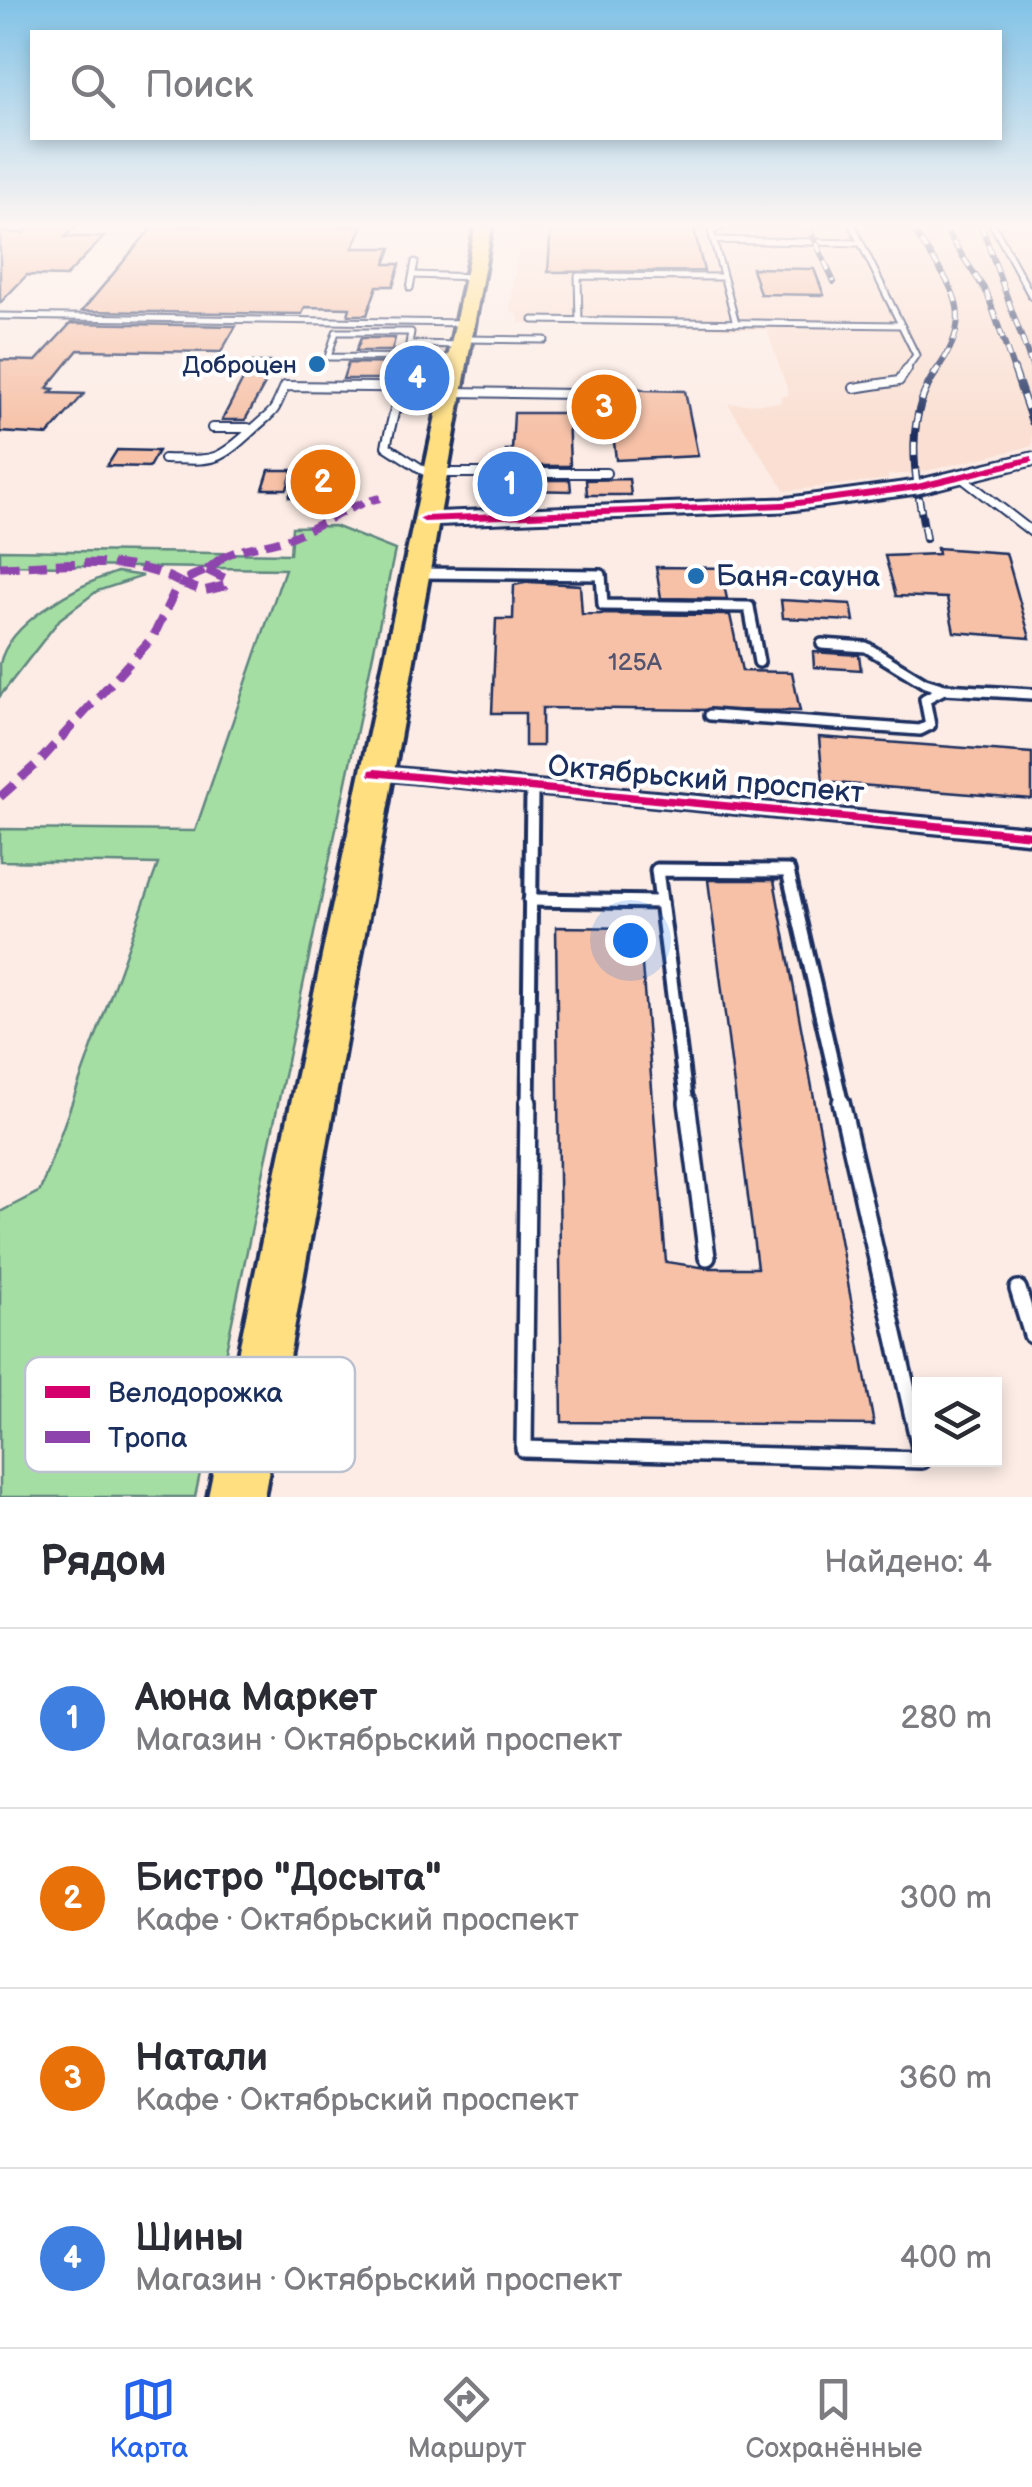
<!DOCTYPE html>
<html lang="ru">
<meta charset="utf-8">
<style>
:root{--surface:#fff;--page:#f2f2f3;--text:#2b2b33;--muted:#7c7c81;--line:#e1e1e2;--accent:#2563eb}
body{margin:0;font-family:"Balsamiq Sans",sans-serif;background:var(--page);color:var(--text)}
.controls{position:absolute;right:30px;bottom:30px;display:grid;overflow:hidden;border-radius:0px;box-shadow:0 5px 15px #0003}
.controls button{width:90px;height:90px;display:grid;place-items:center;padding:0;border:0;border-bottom:2px solid var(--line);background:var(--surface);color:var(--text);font:50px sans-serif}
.you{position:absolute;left:630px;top:940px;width:35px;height:35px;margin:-25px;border:8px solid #fff;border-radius:50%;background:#1a73e8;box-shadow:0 0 0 15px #1a73e833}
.badge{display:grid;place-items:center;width:65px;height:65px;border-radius:50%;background:var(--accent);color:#fff;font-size:32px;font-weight:700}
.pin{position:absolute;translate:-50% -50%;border:5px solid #fff;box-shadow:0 2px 10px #0006}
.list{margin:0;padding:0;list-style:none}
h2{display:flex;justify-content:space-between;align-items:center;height:130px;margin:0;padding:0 40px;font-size:42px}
h2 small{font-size:32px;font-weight:400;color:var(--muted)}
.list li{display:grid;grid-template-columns:65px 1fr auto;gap:30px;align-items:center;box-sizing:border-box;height:180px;padding:0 40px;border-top:2px solid var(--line)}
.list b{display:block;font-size:38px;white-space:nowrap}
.list p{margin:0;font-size:32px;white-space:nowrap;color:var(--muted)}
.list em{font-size:32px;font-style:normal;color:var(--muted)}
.icon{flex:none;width:55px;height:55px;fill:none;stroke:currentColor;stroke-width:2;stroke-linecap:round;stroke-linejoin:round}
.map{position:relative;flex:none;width:1032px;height:1497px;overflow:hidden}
.search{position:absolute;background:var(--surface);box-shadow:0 5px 15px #0003;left:30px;right:30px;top:30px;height:110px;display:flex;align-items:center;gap:25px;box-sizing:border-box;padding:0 35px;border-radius:0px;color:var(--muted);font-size:38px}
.sheet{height:850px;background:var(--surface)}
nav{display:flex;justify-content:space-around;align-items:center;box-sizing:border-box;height:140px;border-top:2px solid var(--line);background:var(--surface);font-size:28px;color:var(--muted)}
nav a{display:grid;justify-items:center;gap:5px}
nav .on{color:var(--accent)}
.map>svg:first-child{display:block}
.built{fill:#fadfd2}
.green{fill:#a5dea2;stroke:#608680;stroke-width:2.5}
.building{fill:#f6c1a7;stroke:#1b2f5e;stroke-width:2.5}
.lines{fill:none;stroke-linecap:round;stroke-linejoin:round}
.service-far4-casing{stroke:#1b2f5e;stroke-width:9}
.service-far3-casing{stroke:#1b2f5e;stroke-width:12}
.service-far2-casing{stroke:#1b2f5e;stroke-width:16}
.service-far1-casing{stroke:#1b2f5e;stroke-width:19}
.service-casing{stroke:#1b2f5e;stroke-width:22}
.minor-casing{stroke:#1b2f5e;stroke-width:8}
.tertiary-casing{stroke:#1b2f5e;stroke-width:7}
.primary-casing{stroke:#1b2f5e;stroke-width:8}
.service-far4{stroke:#fff;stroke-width:5}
.service-far3{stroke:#fff;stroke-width:8}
.service-far2{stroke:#fff;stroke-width:9}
.service-far1{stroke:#fff;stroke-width:11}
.service{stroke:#fff;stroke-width:15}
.minor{fill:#fff;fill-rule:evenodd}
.tertiary{fill:#fff;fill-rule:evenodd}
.primary{fill:#ffdf80;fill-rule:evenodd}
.rail-far1-casing{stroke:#1b2f5e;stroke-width:6}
.rail-casing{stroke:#1b2f5e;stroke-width:8}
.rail-far1{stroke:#fff;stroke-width:4;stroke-dasharray:10;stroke-linecap:butt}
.rail{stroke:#fff;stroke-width:5;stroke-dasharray:14;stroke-linecap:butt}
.quiet-far1{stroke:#8e44ad;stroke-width:8;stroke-dasharray:15 8;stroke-linecap:butt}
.quiet{stroke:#8e44ad;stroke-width:9;stroke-dasharray:19 9;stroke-linecap:butt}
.cycleway-casing{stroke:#fff;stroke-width:7}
.cycleway{fill:#d6006c;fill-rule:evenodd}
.poi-dot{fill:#1f6fb2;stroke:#fff;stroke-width:4}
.labels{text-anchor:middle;stroke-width:8;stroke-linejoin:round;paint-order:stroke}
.far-poi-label{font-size:25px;fill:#1b2f5e;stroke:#fff;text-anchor:end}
.number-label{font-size:25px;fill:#525470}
.poi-label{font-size:30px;fill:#1b2f5e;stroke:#fff;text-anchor:start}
.street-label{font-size:30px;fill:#1b2f5e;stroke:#fff}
.key{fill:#fff;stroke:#bbc1cf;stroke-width:2.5}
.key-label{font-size:28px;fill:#1b2f5e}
</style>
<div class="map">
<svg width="1032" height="1497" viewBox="0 0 1032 1497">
<rect width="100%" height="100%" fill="#fcece5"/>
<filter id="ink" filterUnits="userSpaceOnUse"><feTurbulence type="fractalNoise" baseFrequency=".01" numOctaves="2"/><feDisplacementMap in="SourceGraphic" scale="20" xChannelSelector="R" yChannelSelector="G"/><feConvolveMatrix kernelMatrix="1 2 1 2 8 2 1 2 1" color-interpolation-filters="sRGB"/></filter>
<g filter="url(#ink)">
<path class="built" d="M520 225H1032V446L917 473 888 475V479L785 491 728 404 780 403 781 397 789 395 767 330 519 323V317L510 310Z"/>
<g class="green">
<path d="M334 526 395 550 195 1497H0V1212L40 1191 158 864 0 861V829L195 831 285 569 0 565V550L290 554 292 527Z"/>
<path d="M117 572 143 576 97 591 60 619 0 696C0 686 0 674 0 664 8 622 80 584 117 572Z"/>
</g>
<g class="building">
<path d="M31 225H77L65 237H104L66 276 27 275 0 303V232L23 233Z"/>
<path d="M154 225H363L353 248H391L385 264H400L393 286H377L367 315H348L350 308 305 307 302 314 82 311Z"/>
<path d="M551 225H693L704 271 548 272Z"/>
<path d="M752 268 814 269 824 295 760 294Z"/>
<path d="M71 323 236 326 221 352 78 350 47 388 54 389 50 393 84 394 48 435 0 432V360L36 361Z"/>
<path d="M361 338H395L392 351H356Z"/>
<path d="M252 362H277L245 420H222Z"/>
<path d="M348 363 423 364 420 379H343Z"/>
<path d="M608 382H632L633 387 645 390 685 391 698 456 616 460 614 442H608L606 412H594L592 386 608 387Z"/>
<path d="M514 413H568L570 466H505L506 450H512Z"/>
<path d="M117 450 158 451 149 467 107 466Z"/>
<path d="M269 470H293L287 489H263Z"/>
<path d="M297 476 356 477 351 498 289 497Z"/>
<path d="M629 479 631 495H587L586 480Z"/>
<path d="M505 480H570L571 491 525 490V497H505Z"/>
<path d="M937 548 1006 553 1030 638 954 632 947 598 896 596 885 556 938 554Z"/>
<path d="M656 567 732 568 736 585H724L727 599 661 598Z"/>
<path d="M530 582 580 585 582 614 730 615 742 671 792 672 800 711 542 708V746H525V713H492L496 619H513L514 585Z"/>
<path d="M781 600 851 604 854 621 783 618Z"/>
<path d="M813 652 859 655 861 670 814 667Z"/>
<path d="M819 737 1032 753V799L823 782Z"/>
<path d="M708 880H774L874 1425 562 1422 556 927 639 928 666 1262 707 1268H757Z"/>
</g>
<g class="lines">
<g class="service-far4-casing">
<g id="service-far4">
<path d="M727 225 711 231 736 323"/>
<path d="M852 225 916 355 905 371"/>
<path d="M993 225 1032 297"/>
<path d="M713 240 858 243"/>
<path d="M413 275 475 277"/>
<path d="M410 288 415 262"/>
<path d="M0 316 467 323"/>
<path d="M533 320 901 325"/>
<path d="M579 321 578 276 721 277"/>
<path d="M464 339 545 340"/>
<path d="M459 358 328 357 336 332H411L409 344 461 345"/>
</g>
</g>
<g class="service-far3-casing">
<g id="service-far3">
<path d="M854 388 899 381 907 369"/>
<path d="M453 392 574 394"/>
<path d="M212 428H248"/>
<path d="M164 459C214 460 215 464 252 430 275 409 272 417 285 386L453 388"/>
<path d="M435 473H606"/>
<path d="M434 477 386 446 395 409 444 392"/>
<path d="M961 477 1032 532"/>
</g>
</g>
<g class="service-far2-casing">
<g id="service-far2">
<path d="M419 573 601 575 603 605 749 607 759 662"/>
<path d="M822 644 866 647 925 683 944 689"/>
<path d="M710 715 920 730 930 725 925 699 944 689 1032 694"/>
<path d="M532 798V787"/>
</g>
</g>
<g class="service-far1-casing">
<g id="service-far1">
<path d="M530 900 661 902"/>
<path d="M528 1105 532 795"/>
<path d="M687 1105 657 870 788 871 842 1105"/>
</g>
</g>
<g class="service-casing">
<g id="service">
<path d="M528 1102 524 1449 922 1460"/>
<path d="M687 1102 707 1257"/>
<path d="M841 1102 920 1447"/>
<path d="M1018 1289 1032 1335"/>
</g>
</g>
<g class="minor-casing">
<path id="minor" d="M375 767 1032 828V842L368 777 365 773Z"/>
</g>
<g class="tertiary-casing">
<path id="tertiary" d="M1032 454V464L917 493 783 511 424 525 414 519 424 513 783 499 917 481Z"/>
</g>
<g class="primary-casing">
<path id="primary" d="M476 225H492L264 1497H208Z"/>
</g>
<use href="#service-far4" class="service-far4"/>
<use href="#service-far3" class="service-far3"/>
<use href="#service-far2" class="service-far2"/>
<use href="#service-far1" class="service-far1"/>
<use href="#service" class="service"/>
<use href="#minor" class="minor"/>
<use href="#tertiary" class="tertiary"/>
<use href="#primary" class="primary"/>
<g class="rail-far1-casing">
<g id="rail-far1">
<path d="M808 225 834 282"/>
<path d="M910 225C945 281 983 308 936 371"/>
<path d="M942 225 987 293 1014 371"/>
<path d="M981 225 1032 366"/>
</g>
</g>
<g class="rail-casing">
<g id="rail">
<path d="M1014 369 1032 422"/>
<path d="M926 539C916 481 901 420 938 369"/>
</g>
</g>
<use href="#rail-far1" class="rail-far1"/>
<use href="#rail" class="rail"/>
<path class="quiet-far1" d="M221 558C242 546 269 546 291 537 322 525 349 505 380 498"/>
<g class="quiet">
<path d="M0 567C58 566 126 553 179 582"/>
<path d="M207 570 226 579 224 586 203 591 179 582Z"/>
<path d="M207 570 224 556"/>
<path d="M0 797 40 761 153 637 179 582"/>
</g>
<g class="cycleway-casing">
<g id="cycleway">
<path d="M1032 456V462L917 490 783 508 424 522 419 519 424 516 783 502 917 484Z"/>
<path d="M375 769 1032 831V839L370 776 369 773 370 770Z"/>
</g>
</g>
<use href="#cycleway" class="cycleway"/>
</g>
</g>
<linearGradient id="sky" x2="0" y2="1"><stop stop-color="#81c2e6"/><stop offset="0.52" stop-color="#fef6f3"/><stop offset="1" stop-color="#fef6f3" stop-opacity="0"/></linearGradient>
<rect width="1032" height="434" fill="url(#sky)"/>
<g class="poi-dot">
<circle cx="317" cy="364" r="10"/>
<circle cx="696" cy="576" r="10"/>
</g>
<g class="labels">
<g class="far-poi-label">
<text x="297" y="373">Доброцен</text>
</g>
<g class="number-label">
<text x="635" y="670">125А</text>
</g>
<g class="poi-label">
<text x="716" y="586">Баня-сауна</text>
</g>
<g class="street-label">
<text transform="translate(706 779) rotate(5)" y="10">Октябрьский проспект</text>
</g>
</g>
<rect x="25" y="1357" width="330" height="115" rx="15" class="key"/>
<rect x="45" y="1386" width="45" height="12" fill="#d6006c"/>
<rect x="45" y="1431" width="45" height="12" fill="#8e44ad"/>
<g class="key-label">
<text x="108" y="1402">Велодорожка</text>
<text x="108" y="1447">Тропа</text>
</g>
</svg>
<div class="controls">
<button><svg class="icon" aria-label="layers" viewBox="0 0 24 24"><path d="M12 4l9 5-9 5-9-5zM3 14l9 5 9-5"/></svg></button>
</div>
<div class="you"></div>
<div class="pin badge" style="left:510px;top:484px;background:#3f7fe0">1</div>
<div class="pin badge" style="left:323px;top:482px;background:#e8710a">2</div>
<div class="pin badge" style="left:604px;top:407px;background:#e8710a">3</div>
<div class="pin badge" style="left:417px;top:378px;background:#3f7fe0">4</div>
<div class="search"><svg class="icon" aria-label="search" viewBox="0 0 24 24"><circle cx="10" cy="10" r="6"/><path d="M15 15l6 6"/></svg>Поиск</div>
</div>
<section class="sheet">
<h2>Рядом<small>Найдено: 4</small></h2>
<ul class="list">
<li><span class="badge" style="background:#3f7fe0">1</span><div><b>Аюна Маркет</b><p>Магазин · Октябрьский проспект</p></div><em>280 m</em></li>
<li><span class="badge" style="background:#e8710a">2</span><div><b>Бистро &quot;Досыта&quot;</b><p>Кафе · Октябрьский проспект</p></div><em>300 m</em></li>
<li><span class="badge" style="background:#e8710a">3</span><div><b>Натали</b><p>Кафе · Октябрьский проспект</p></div><em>360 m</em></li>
<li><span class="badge" style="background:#3f7fe0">4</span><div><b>Шины</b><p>Магазин · Октябрьский проспект</p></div><em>400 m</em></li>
</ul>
</section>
<nav>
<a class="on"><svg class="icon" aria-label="map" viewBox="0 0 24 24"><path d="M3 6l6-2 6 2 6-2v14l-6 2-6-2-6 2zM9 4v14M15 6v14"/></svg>Карта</a>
<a><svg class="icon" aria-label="directions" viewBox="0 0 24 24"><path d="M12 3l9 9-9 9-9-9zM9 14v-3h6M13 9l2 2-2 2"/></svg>Маршрут</a>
<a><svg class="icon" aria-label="saved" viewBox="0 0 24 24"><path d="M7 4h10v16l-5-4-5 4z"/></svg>Сохранённые</a>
</nav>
